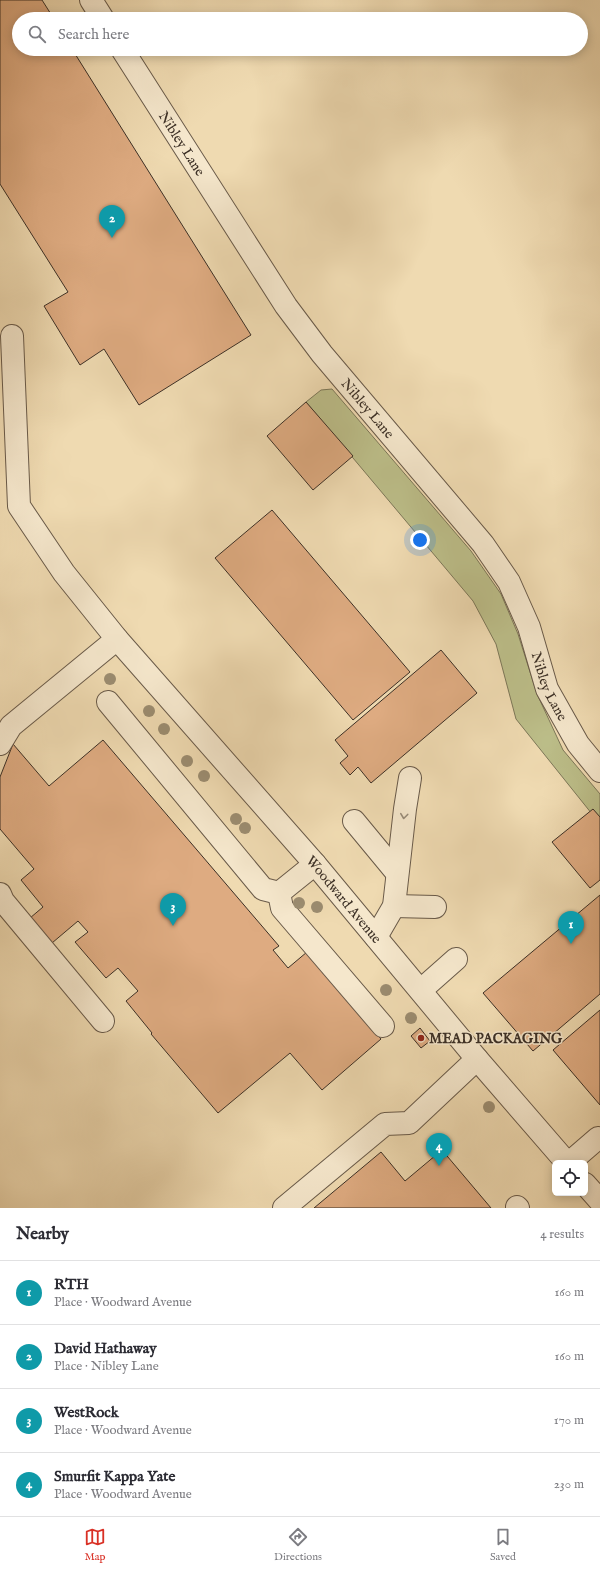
<!DOCTYPE html>
<meta charset="utf-8">
<style>
:root{--surface:#fff;--page:#f2f2f3;--text:#2b2b33;--muted:#7c7c81;--line:#e1e1e2;--accent:#d93025}
body{margin:0;font-family:"IM FELL English",serif;background:var(--page);color:var(--text)}
.controls{position:absolute;right:12px;bottom:12px;display:grid;overflow:hidden;border-radius:6px;box-shadow:0 2px 10px #0003}
.controls button{width:36px;height:36px;display:grid;place-items:center;padding:0;border:0;border-bottom:1px solid var(--line);background:var(--surface);color:var(--text);font:20px sans-serif}
.you{position:absolute;left:420px;top:540px;width:14px;height:14px;margin:-10px;border:3px solid #fff;border-radius:50%;background:#1a73e8;box-shadow:0 0 0 6px #1a73e833}
.badge{display:grid;place-items:center;width:26px;height:26px;border-radius:50%;background:var(--accent);color:#fff;font-size:13px;font-weight:700}
.pin{position:absolute;translate:-50% -33px;filter:drop-shadow(0 1px 2px #0008)}
.pin::after{content:'';position:absolute;top:21px;width:14px;height:12px;background:inherit;clip-path:polygon(0 0,100% 0,50% 100%)}
.list{margin:0;padding:0;list-style:none}
h2{display:flex;justify-content:space-between;align-items:center;height:52px;margin:0;padding:0 16px;font-size:17px}
h2 small{font-size:13px;font-weight:400;color:var(--muted)}
.list li{display:grid;grid-template-columns:26px 1fr auto;gap:12px;align-items:center;box-sizing:border-box;height:64px;padding:0 16px;border-top:1px solid var(--line)}
.list b{display:block;font-size:15px;white-space:nowrap}
.list p{margin:0;font-size:13px;white-space:nowrap;color:var(--muted)}
.list em{font-size:13px;font-style:normal;color:var(--muted)}
.icon{flex:none;width:22px;height:22px;fill:none;stroke:currentColor;stroke-width:2;stroke-linecap:round;stroke-linejoin:round}
.map{position:relative;flex:none;width:600px;height:1208px;overflow:hidden}
.search{position:absolute;background:var(--surface);box-shadow:0 2px 10px #0003;left:12px;right:12px;top:12px;height:44px;display:flex;align-items:center;gap:10px;box-sizing:border-box;padding:0 14px;border-radius:22px;color:var(--muted);font-size:15px}
.sheet{height:308px;background:var(--surface)}
nav{display:flex;justify-content:space-around;align-items:center;box-sizing:border-box;height:56px;border-top:1px solid var(--line);background:var(--surface);font-size:11px;color:var(--muted)}
nav a{display:grid;justify-items:center;gap:2px}
nav .on{color:var(--accent)}
.map>svg:first-child{display:block}
.green{fill:#bcbe89;stroke:#7c7758}
.building{fill:#deab81;stroke:#3c3026}
.lines{fill:none;stroke-linecap:round;stroke-linejoin:round}
.minor-casing{stroke:#695a49;stroke-width:24}
.minor{stroke:#f5e7cc;stroke-width:22}
.tree{fill:#9b8c70}
.oneway{stroke:#988c79}
.poi-dot{fill:#8f2418;stroke:#f5e7cc;stroke-width:1.5}
.labels{text-anchor:middle;stroke-width:3;stroke-linejoin:round;paint-order:stroke}
.street-label{font-size:14px;fill:#3c3026;stroke:#f5e7cc}
.poi-label{font-size:14px;font-weight:bold;fill:#3c3026;stroke:#f5e7cc;text-anchor:start}
</style>
<div class="map">
<svg width="600" height="1208" viewBox="0 0 600 1208">
<rect width="100%" height="100%" fill="#efdab1"/>
<filter id="stains"><feTurbulence type="fractalNoise" baseFrequency=".005" numOctaves="4"/><feColorMatrix values="0 0 0 0 .2 0 0 0 0 .09 0 0 0 0 .02 0 0 0 .5 -.17"/></filter>
<radialGradient id="worn" r=".72"><stop offset=".6" stop-color="#630" stop-opacity="0"/><stop offset="1" stop-color="#630" stop-opacity=".3"/></radialGradient>
<path class="green" d="M332 389 471 551 501 594 518 634 537 694 563 750 600 794V824L516 719 496 644 473 601 306 402 321 390Z"/>
<g class="building">
<path d="M0 0H42L54 19H19V49H72L251 335 139 405 104 349 80 365 44 306 68 292 0 184Z"/>
<path d="M306 402 353 456 313 490 267 436Z"/>
<path d="M272 510 410 672 353 720 215 558Z"/>
<path d="M441 650 477 693 371 783 358 767 350 775 340 763 348 756 335 740Z"/>
<path d="M103 740 279 946 273 950 288 968 307 952 381 1039 322 1090 290 1053 218 1113 151 1034 152 1033 126 1001 138 991 118 968 106 978 75 942 88 932 78 921 52 943 30 918 43 907 21 880 34 869 0 829V777L13 744 49 786Z"/>
<path d="M593 809 600 817V880L590 888 552 842Z"/>
<path d="M600 895V994L533 1051 483 993Z"/>
<path d="M600 1010V1105L553 1050Z"/>
<path d="M420 1028 430 1041 421 1048 411 1036Z"/>
<path d="M442 1150 491 1208H314L381 1152 405 1181Z"/>
</g>
<g class="lines">
<g class="minor-casing">
<g id="minor">
<path d="M91 0 103 19"/>
<path id="s1" d="M122 49 286 306 322 354 483 544 509 582 529 627 547 689 578 744 600 771"/>
<path id="s2" d="M12 336 19 506 64 573 117 639 315 864 477 1059 567 1163"/>
<path d="M108 702 263 889 279 893 315 864"/>
<path d="M0 744 11 726 117 639"/>
<path d="M354 821 397 873"/>
<path d="M279 893 282 908 383 1026"/>
<path d="M0 894 3 901 103 1021"/>
<path d="M394 906 435 907"/>
<path d="M376 937 394 906 405 809 410 778"/>
<path d="M421 990 456 959"/>
<path d="M569 1163 598 1138"/>
<path d="M585 1184 600 1201"/>
<path d="M517 1207 518 1208"/>
<path d="M284 1208 385 1124 409 1123 477 1059"/>
</g>
</g>
<use href="#minor" class="minor"/>
</g>
<g class="tree">
<circle cx="110" cy="679" r="6"/>
<circle cx="149" cy="711" r="6"/>
<circle cx="164" cy="729" r="6"/>
<circle cx="187" cy="761" r="6"/>
<circle cx="204" cy="776" r="6"/>
<circle cx="236" cy="819" r="6"/>
<circle cx="245" cy="828" r="6"/>
<circle cx="299" cy="903" r="6"/>
<circle cx="317" cy="907" r="6"/>
<circle cx="386" cy="990" r="6"/>
<circle cx="411" cy="1018" r="6"/>
<circle cx="489" cy="1107" r="6"/>
</g>
<defs><path id="oneway-chevron" d="M-2-3.5L2.5 0L-2 3.5" fill="none" stroke-width="1.6" stroke-linecap="round" stroke-linejoin="round"/></defs>
<use class="oneway" href="#oneway-chevron" transform="translate(404 816) rotate(97)"/>
<circle class="poi-dot" cx="421" cy="1038" r="4"/>
<g class="labels">
<g class="street-label">
<text dy="5" stroke="none"><textPath href="#s1" startOffset="112">Nibley Lane</textPath></text>
<text dy="5" stroke="none"><textPath href="#s1" startOffset="436">Nibley Lane</textPath></text>
<text dy="5" stroke="none"><textPath href="#s1" startOffset="772">Nibley Lane</textPath></text>
<text dy="5" stroke="none"><textPath href="#s2" startOffset="681">Woodward Avenue</textPath></text>
</g>
<g class="poi-label">
<text x="429" y="1043">MEAD PACKAGING</text>
</g>
</g>
<rect width="100%" height="100%" filter="url(#stains)"/>
<rect width="100%" height="100%" fill="url(#worn)"/>
</svg>
<div class="controls">
<button><svg class="icon" aria-label="locate" viewBox="0 0 24 24"><circle cx="12" cy="12" r="6"/><path d="M12 2v4M12 18v4M2 12h4M18 12h4"/></svg></button>
</div>
<div class="you"></div>
<div class="pin badge" style="left:571px;top:944px;background:#0f9aa8">1</div>
<div class="pin badge" style="left:112px;top:238px;background:#0f9aa8">2</div>
<div class="pin badge" style="left:173px;top:926px;background:#0f9aa8">3</div>
<div class="pin badge" style="left:439px;top:1166px;background:#0f9aa8">4</div>
<div class="search"><svg class="icon" aria-label="search" viewBox="0 0 24 24"><circle cx="10" cy="10" r="6"/><path d="M15 15l6 6"/></svg>Search here</div>
</div>
<section class="sheet">
<h2>Nearby<small>4 results</small></h2>
<ul class="list">
<li><span class="badge" style="background:#0f9aa8">1</span><div><b>RTH</b><p>Place · Woodward Avenue</p></div><em>160 m</em></li>
<li><span class="badge" style="background:#0f9aa8">2</span><div><b>David Hathaway</b><p>Place · Nibley Lane</p></div><em>160 m</em></li>
<li><span class="badge" style="background:#0f9aa8">3</span><div><b>WestRock</b><p>Place · Woodward Avenue</p></div><em>170 m</em></li>
<li><span class="badge" style="background:#0f9aa8">4</span><div><b>Smurfit Kappa Yate</b><p>Place · Woodward Avenue</p></div><em>230 m</em></li>
</ul>
</section>
<nav>
<a class="on"><svg class="icon" aria-label="map" viewBox="0 0 24 24"><path d="M3 6l6-2 6 2 6-2v14l-6 2-6-2-6 2zM9 4v14M15 6v14"/></svg>Map</a>
<a><svg class="icon" aria-label="directions" viewBox="0 0 24 24"><path d="M12 3l9 9-9 9-9-9zM9 14v-3h6M13 9l2 2-2 2"/></svg>Directions</a>
<a><svg class="icon" aria-label="saved" viewBox="0 0 24 24"><path d="M7 4h10v16l-5-4-5 4z"/></svg>Saved</a>
</nav>
